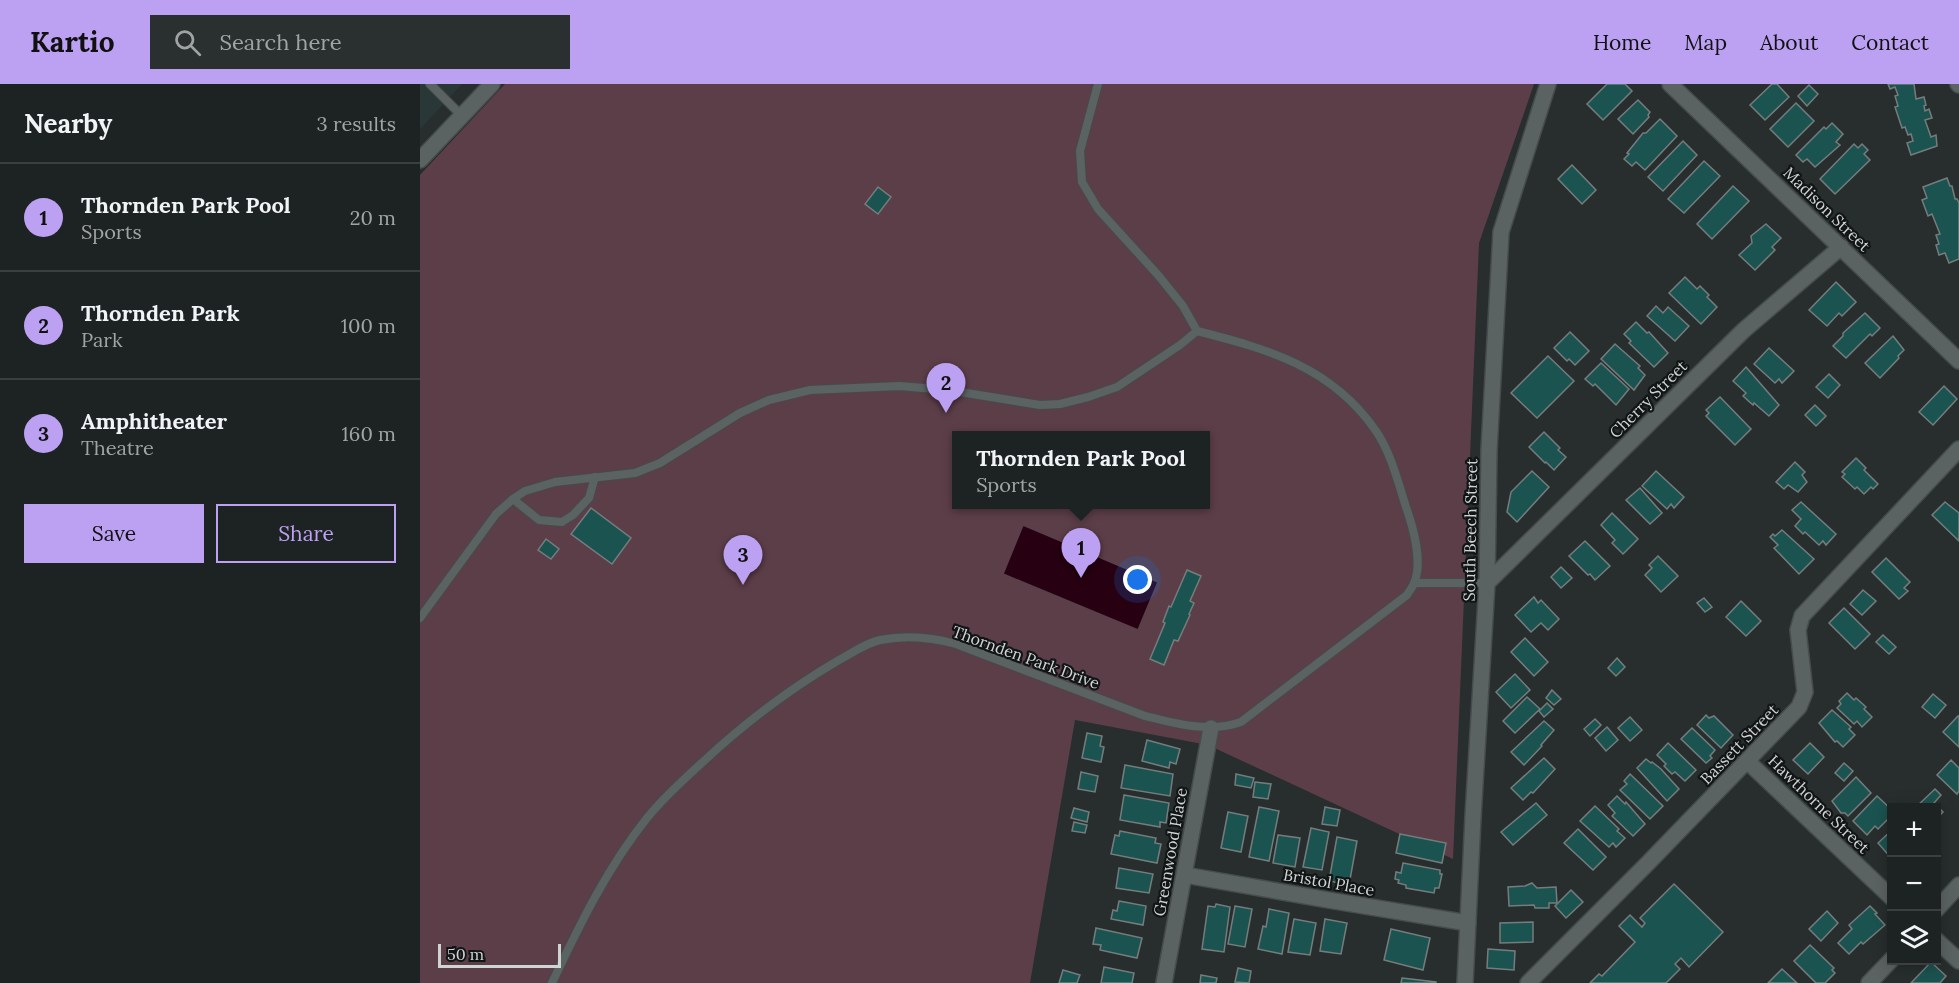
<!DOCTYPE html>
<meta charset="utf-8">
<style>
:root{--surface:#1d2222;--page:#2a2f2f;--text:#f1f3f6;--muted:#a0a4a5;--line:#3b3f40;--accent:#bca0f2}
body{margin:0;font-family:Lora,serif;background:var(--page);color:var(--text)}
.controls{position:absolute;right:18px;bottom:18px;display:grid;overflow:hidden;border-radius:0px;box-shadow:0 3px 15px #0003}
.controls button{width:54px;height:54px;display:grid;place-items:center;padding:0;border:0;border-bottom:2px solid var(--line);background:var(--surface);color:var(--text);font:30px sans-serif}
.scale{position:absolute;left:18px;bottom:15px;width:123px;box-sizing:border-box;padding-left:6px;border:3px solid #d0d5d4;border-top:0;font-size:16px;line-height:21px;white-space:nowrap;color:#d0d5d4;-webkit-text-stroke:4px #121515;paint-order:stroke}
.you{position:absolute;left:718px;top:496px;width:21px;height:21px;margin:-15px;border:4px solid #fff;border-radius:50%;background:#1a73e8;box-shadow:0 0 0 9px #1a73e833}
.badge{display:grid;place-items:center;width:39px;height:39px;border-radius:50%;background:var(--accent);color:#111;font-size:20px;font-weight:700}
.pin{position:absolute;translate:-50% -50px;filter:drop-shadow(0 2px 3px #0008)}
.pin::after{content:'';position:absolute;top:32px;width:21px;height:18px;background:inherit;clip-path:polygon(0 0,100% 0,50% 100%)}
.popup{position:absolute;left:532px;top:347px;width:258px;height:78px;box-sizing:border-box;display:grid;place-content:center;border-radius:0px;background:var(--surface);filter:drop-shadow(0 2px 4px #0005);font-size:20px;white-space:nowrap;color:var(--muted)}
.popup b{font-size:22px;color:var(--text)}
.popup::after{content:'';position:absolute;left:50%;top:100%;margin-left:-12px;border:12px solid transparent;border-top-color:var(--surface)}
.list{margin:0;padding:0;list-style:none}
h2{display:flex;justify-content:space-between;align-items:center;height:78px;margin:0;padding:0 24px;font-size:26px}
h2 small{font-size:20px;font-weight:400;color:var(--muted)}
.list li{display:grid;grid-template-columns:39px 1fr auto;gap:18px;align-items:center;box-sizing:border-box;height:108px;padding:0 24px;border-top:2px solid var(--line)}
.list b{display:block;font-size:22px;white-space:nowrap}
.list p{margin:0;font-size:20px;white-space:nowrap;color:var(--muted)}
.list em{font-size:20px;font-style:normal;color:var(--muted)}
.actions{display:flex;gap:12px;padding:18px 24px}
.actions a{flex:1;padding:14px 0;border:2px solid var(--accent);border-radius:0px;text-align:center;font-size:21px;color:var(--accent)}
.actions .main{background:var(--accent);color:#111}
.icon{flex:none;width:33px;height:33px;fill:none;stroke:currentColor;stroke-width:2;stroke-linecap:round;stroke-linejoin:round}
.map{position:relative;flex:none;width:1539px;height:899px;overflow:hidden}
header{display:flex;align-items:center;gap:36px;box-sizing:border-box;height:84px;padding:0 30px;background:var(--accent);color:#111}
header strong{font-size:28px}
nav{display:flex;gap:33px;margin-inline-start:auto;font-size:21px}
.search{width:420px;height:54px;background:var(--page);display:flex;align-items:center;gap:15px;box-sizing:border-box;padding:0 21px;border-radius:0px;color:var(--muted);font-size:22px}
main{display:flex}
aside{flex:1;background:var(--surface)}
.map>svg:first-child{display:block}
.built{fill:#293837}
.green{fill:#5c3e48;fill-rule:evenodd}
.water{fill:#270011;stroke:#5a404c;stroke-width:1.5}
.building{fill:#1b5350;stroke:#757d7c;stroke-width:1.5}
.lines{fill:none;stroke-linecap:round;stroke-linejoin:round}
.service-casing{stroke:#464b4b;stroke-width:10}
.minor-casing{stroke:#464b4b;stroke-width:18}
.tertiary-casing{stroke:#464b4b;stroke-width:18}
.service{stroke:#5b6362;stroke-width:8}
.minor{stroke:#5b6362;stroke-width:15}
.tertiary{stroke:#5b6362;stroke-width:15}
.labels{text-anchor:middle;stroke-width:4.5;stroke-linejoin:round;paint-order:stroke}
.street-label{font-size:16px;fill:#d0d5d4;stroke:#121515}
</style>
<header>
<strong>Kartio</strong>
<div class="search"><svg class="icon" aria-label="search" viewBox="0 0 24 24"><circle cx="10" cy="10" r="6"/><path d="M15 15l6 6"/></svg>Search here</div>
<nav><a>Home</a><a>Map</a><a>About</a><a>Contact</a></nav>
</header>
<main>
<aside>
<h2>Nearby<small>3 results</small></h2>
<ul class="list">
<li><span class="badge">1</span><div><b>Thornden Park Pool</b><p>Sports</p></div><em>20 m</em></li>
<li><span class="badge">2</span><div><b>Thornden Park</b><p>Park</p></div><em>100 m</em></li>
<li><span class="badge">3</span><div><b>Amphitheater</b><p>Theatre</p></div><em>160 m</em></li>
</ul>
<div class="actions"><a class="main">Save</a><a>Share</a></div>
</aside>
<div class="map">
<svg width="1539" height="899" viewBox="0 0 1539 899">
<rect width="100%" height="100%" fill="#272e2d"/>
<path class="built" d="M0 0H42L0 45Z"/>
<path class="green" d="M85 0H1114L1059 159 1033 775 788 661 655 636 610 899H0V91ZM536 352H786V420H536Z"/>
<path class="water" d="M603 441 738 498 718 546 583 490Z"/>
<g class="building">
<path d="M1187 0H1205L1212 7 1183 36 1167 20Z"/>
<path d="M1352 0H1357L1369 13 1345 36 1330 21Z"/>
<path d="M1468 0H1494L1496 15 1504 13 1506 21 1504 22 1505 27 1509 25 1512 34 1505 36 1511 53 1516 51 1517 62 1491 71 1487 59 1493 57 1491 50 1488 51 1485 43 1482 44 1475 23 1478 22 1475 12 1478 11 1475 3 1470 5Z"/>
<path d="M1389 1 1398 10 1387 22 1378 12Z"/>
<path d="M1218 16 1230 28 1228 31 1229 33 1213 50 1198 35Z"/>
<path d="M1376 19 1394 37 1368 63 1350 45Z"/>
<path d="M1240 35 1257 52 1225 86 1216 78 1212 82 1204 75 1209 70 1207 69 1223 49H1226Z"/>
<path d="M1412 39 1423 50 1416 58 1420 61 1395 83 1387 75 1383 78 1376 71 1404 43 1406 45Z"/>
<path d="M1263 57 1277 71 1243 107 1228 93Z"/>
<path d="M1434 60 1438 64 1442 60 1448 66 1444 70 1450 76 1415 110 1400 95Z"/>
<path d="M1284 77 1300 92 1264 129 1248 115Z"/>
<path d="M1152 81 1176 106 1162 120 1138 95Z"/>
<path d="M1527 94 1530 102H1532L1535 115H1537L1539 119V175L1529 179 1525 169 1519 171 1516 161 1519 160 1516 151 1520 150 1512 130 1508 132 1502 116 1507 114 1503 103Z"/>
<path d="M1313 102 1329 117 1292 155 1277 140Z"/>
<path d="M458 103 471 113 458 130 445 120Z"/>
<path d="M1346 140 1361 154 1352 163 1355 166 1335 186 1319 171 1332 159 1331 152Z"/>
<path d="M1265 193 1277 205 1280 202 1289 211 1287 213 1297 223 1281 240 1249 209Z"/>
<path d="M1416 198 1436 218 1422 232 1419 229 1407 242 1389 226Z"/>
<path d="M1236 222 1243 229 1248 223 1269 242 1255 257 1227 232Z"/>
<path d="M1445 229 1460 244 1452 252 1450 250 1426 274 1413 262 1423 252V249Z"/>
<path d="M1216 238 1227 249 1229 248 1248 269 1234 283 1209 259 1211 257 1204 250Z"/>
<path d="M1150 248 1169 267 1155 281 1149 275 1147 277 1134 264Z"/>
<path d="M1473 252 1484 266 1478 272 1479 274 1460 294 1445 279Z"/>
<path d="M1195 260 1220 282 1218 284 1225 291 1214 306 1181 275Z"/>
<path d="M1349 264 1374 287 1362 299 1359 295 1355 299 1334 280Z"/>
<path d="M1128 272 1154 297 1117 334 1091 309Z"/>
<path d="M1181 279 1209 305 1196 321 1175 300 1173 302 1165 295Z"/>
<path d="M1326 283 1359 321 1349 332 1334 319 1333 321 1323 312 1326 309 1313 297Z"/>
<path d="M1409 290 1420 301 1408 314 1396 303Z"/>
<path d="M1524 302 1537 315 1513 341 1499 328Z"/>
<path d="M1300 313 1331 345 1315 361 1286 332 1289 329 1286 326Z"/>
<path d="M1395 321 1406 332 1396 342 1385 331Z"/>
<path d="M1124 348 1140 364 1138 366 1146 373 1134 386 1126 378 1125 379 1109 363Z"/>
<path d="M1436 374 1446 384 1444 386 1458 400 1453 405 1451 403 1444 410 1437 403 1435 405 1422 393 1425 390 1422 388Z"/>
<path d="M1375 378 1385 388 1382 391 1387 398 1378 408 1368 401 1364 405 1356 398Z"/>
<path d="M1112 387 1129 403 1097 438 1087 428 1091 408Z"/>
<path d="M1236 387 1264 413 1254 424 1251 420 1247 425 1222 402Z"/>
<path d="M1220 404 1242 429 1230 440 1206 416Z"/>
<path d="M1381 418 1416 450 1406 461 1403 457 1399 461 1385 448 1383 450 1375 442 1381 435 1372 426Z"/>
<path d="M1525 418 1539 429V457L1512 431Z"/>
<path d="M171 424 211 454 192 480 151 450Z"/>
<path d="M1192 429 1218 455 1203 470 1192 459 1195 456 1181 441Z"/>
<path d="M1362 446 1394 475 1379 490 1354 464 1358 461 1350 453 1353 450 1355 452Z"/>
<path d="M126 455 139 465 131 475 118 466Z"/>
<path d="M1165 457 1190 482 1175 496 1170 490 1168 491 1149 472Z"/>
<path d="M1238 472 1258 492 1241 508 1225 491 1232 484 1229 481Z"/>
<path d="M1466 474 1490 498 1484 504 1488 507 1479 515 1452 488Z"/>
<path d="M1141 483 1152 494 1141 504 1131 493Z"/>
<path d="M767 486 781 492 770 517 774 519 769 530 770 531 758 557 754 556 744 581 730 575 745 539 743 538 749 522 751 523Z"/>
<path d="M1443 506 1456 517 1442 531 1430 520Z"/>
<path d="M1114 513 1118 519 1121 516 1139 535 1128 546 1121 539 1111 548 1095 531Z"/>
<path d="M1284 514 1292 523 1285 528 1277 519Z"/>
<path d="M1321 517 1341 537 1326 552 1306 533Z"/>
<path d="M1424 524 1450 550 1435 565 1409 539Z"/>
<path d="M1463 551 1476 563 1469 570 1456 558Z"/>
<path d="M1105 554 1128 578 1114 592 1091 568Z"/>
<path d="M1197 574 1205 583 1196 592 1188 584Z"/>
<path d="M1095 590 1110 606 1091 624 1076 608Z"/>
<path d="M1132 606 1141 615 1134 621 1126 614Z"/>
<path d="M1427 609 1434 616 1436 614 1446 623 1444 625 1452 633 1442 643 1437 637 1434 640 1417 624 1421 620 1419 617Z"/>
<path d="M1513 610 1526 621 1515 634 1502 623Z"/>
<path d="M1107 613 1120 625 1095 649 1083 637Z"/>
<path d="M1127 619 1133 625 1124 633 1119 627Z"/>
<path d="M1412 626 1431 643 1429 645 1435 651 1423 663 1417 657 1415 658 1399 639Z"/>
<path d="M1286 631 1289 634 1294 632 1313 651 1301 664 1277 641Z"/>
<path d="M1538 632H1539V663L1523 648Z"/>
<path d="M1210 633 1222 646 1210 657 1198 644Z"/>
<path d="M1175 635 1181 641 1170 652 1164 645Z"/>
<path d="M1124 637 1134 646 1121 661 1122 662 1104 681 1091 668Z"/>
<path d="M1187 643 1198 656 1186 667 1175 654Z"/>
<path d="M1272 644 1295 666 1290 672 1292 674 1286 679 1261 655Z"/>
<path d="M667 649 682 652 680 662 684 663 681 678 662 674Z"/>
<path d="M727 656 760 665 756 680 750 678 749 684 722 677Z"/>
<path d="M1248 659 1276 686 1265 697 1255 688 1252 690 1244 682 1246 680 1237 671Z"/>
<path d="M1390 659 1404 673 1388 690 1373 676Z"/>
<path d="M1124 674 1135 685 1113 709 1111 708 1103 716 1091 704Z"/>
<path d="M1226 675 1231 679 1232 678 1241 685 1259 705 1247 717 1217 684Z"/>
<path d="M1531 676 1539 684V707L1537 710 1517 691Z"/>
<path d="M1424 679 1433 687 1424 697 1415 689Z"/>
<path d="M705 681 753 690 750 712 701 704Z"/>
<path d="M661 688 678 692 675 708 658 705Z"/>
<path d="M816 690 834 694 831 704 815 701Z"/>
<path d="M1210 690 1243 722 1230 735 1200 706 1207 700 1204 697Z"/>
<path d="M1436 693 1451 709 1428 732 1425 729H1421L1412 717Z"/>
<path d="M835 698 851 700 848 715 833 713Z"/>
<path d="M1515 705 1521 711 1514 719 1523 728 1516 735V724L1496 723Z"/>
<path d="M704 711 749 719 746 739 740 738V743L700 736Z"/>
<path d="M1197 712 1205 720 1206 718 1225 740 1213 752 1192 732 1195 729 1188 721Z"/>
<path d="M1457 712 1472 726V731L1458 745 1455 742 1447 751 1433 737Z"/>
<path d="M1116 719 1127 731 1093 761 1081 748Z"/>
<path d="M1175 722 1199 745 1197 747 1205 754 1196 763 1193 759 1189 763 1160 737Z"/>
<path d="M839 723 859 727 849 777 829 773Z"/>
<path d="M905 723 920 726 917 742 902 740Z"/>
<path d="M654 724 669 728 667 738 651 734Z"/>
<path d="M808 728 828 732 821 768 801 764Z"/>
<path d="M654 738 667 741 665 749 652 747Z"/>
<path d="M891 744 909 748 902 786 883 783Z"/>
<path d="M1158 745 1186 773 1173 786 1144 759Z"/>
<path d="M1472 746V773L1471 774 1458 759Z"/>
<path d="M700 747 736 754 735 759 741 760 737 779 691 770 695 751 699 752Z"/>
<path d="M980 750 1026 759 1022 779 976 769Z"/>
<path d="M858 751 880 754 875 783 853 779Z"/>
<path d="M917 753 937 757 929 801 909 797Z"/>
<path d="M983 779 1020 786V790H1022L1019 804H1015L1014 809 986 804V801L978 799 979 796 975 795 976 788 981 789Z"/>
<path d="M699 784 733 790 729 809 696 804Z"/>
<path d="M1112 799 1117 804 1136 803 1137 819H1129V824H1115L1114 821 1089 822 1088 803 1105 802Z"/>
<path d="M1254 800 1303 848 1269 883 1261 874 1255 880 1260 885 1246 899H1170L1179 890 1182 892 1215 858 1199 842 1210 831 1222 843 1225 839 1220 834Z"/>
<path d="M1151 806 1163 818 1146 834 1135 822Z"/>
<path d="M699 817 726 822 723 841 691 835 693 826 697 827Z"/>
<path d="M796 820 810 823 804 868 782 865 788 822 795 823Z"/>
<path d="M815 822 832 825 825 863 808 860Z"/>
<path d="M1450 822 1457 829 1455 830 1465 841 1443 860 1441 858 1429 870 1418 859 1432 845 1429 841Z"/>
<path d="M849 825 869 829 862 870 838 865 843 842 846 843Z"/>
<path d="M1407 827 1418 839 1401 857 1389 845Z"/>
<path d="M874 835 896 839 890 871 868 868Z"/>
<path d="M905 835 927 839 921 870 900 867Z"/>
<path d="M1113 838V858L1080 859V839Z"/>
<path d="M676 844 722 854 717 874 680 866 681 861 673 860Z"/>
<path d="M971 845 1010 854 1003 886 964 876Z"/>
<path d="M1390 861 1414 884 1412 886 1415 889 1405 899H1396L1374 877Z"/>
<path d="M1068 865 1095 867 1094 886 1067 884Z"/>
<path d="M1511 878 1526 892 1520 899H1491Z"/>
<path d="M684 883 714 889 712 899H681Z"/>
<path d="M818 884 831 887 829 899 815 898Z"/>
<path d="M1362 885 1377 899H1348Z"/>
<path d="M643 886 660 891 657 899H639Z"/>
<path d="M781 891 797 894 796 899H780Z"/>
<path d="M982 894 1016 898V899H981Z"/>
</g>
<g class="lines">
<g class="service-casing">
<g id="service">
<path d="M10 0 42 32"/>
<path d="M93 415 119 436 142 438 153 431 169 414 175 393"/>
<path d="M995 499H1067"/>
<path d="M0 534 76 430 93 415 105 407 135 398 215 389 240 379 320 329 349 316 390 306 479 302 528 306 620 321 640 320 668 313 697 303 760 261 777 247"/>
<path d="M132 899C159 842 187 784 227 734 244 713 265 694 285 676 326 638 371 604 419 576 432 569 446 559 460 556 486 551 511 553 536 560L725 632C757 640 790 649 821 638L987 511C989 507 993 503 994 499 1003 479 993 443 986 423 978 398 971 369 956 347 912 283 848 265 777 247L763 222 738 191 678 125 662 98 660 67 678 0"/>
</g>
</g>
<g class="minor-casing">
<g id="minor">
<path d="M1250 0 1539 277"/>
<path d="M1538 0 1539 1"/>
<path d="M1067 499 1324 246 1421 163"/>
<path d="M1327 677 1472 814"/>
<path d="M765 791 908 816 1048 839"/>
<path d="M1516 826 1539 801"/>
<path d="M1516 856 1539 877"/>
<path d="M744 899 791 644"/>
<path d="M1045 899 1053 733 1067 499 1069 366 1081 148 1128 0"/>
<path d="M1108 899 1227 780 1379 623 1385 608 1378 546 1382 532 1539 365"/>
<path d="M1449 899 1472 875"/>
</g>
</g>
<g class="tertiary-casing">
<path id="tertiary" d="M0 76 72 0"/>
</g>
<use href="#service" class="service"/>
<use href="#minor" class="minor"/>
<use href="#tertiary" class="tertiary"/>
</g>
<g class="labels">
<g class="street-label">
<text transform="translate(1407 125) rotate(44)" y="6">Madison Street</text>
<text transform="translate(1228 315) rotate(-45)" y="6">Cherry Street</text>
<text transform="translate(1050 446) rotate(-89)" y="6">South Beech Street</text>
<text transform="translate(606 573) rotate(20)" y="6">Thornden Park Drive</text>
<text transform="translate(1319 660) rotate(-46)" y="6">Bassett Street</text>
<text transform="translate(1399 720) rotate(44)" y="6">Hawthorne Street</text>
<text transform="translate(750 768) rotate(-80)" y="6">Greenwood Place</text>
<text transform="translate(909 798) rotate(10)" y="6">Bristol Place</text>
</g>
</g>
</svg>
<div class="controls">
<button>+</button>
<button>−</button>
<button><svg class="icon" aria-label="layers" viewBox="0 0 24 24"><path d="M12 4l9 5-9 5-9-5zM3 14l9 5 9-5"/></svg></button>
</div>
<div class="scale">50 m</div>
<div class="you"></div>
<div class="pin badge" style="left:661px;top:494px">1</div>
<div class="popup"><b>Thornden Park Pool</b>Sports</div>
<div class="pin badge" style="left:526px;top:329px">2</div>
<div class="pin badge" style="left:323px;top:501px">3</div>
</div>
</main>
